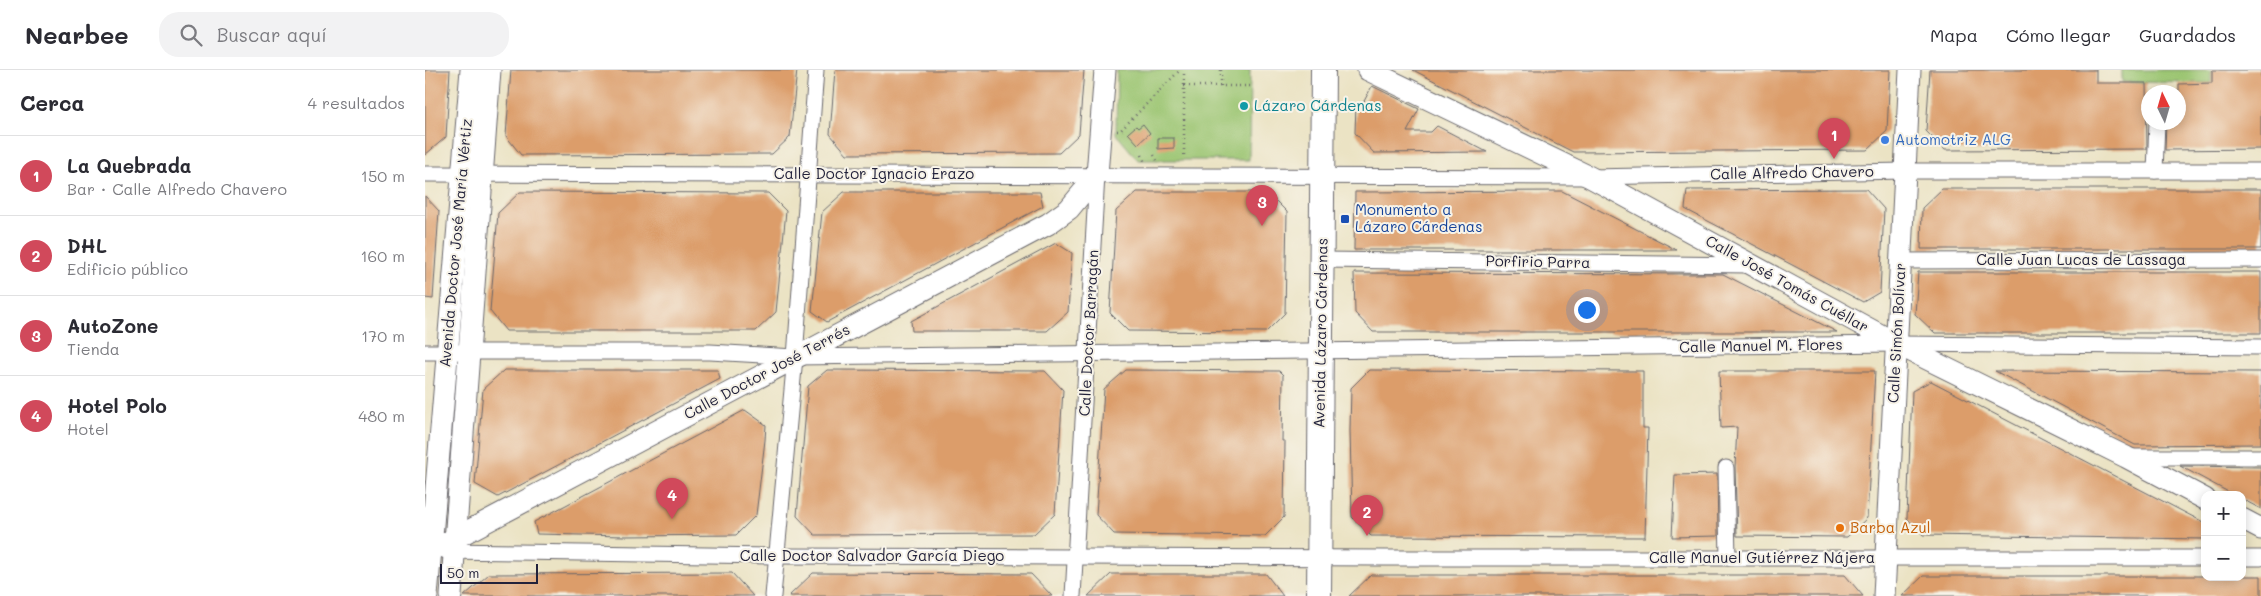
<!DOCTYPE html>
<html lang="es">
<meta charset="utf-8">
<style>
:root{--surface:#fff;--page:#f2f2f3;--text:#2b2b33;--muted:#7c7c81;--line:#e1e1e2;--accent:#d1495b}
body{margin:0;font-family:Mali,sans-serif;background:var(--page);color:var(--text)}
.controls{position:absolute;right:15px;bottom:15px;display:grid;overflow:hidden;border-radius:10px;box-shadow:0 2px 12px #0003}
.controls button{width:45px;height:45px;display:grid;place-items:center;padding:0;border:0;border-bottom:1px solid var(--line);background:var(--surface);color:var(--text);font:25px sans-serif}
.compass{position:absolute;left:1716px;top:15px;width:45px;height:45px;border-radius:50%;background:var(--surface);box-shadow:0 2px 12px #0003;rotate:355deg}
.scale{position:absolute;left:15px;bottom:12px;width:98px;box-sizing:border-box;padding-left:5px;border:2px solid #22223b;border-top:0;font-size:14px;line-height:18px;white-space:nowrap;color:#22223b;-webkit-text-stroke:4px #f7f3e8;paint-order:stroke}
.you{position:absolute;left:1161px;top:239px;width:18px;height:18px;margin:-12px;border:4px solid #fff;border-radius:50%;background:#1a73e8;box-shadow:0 0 0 8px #1a73e833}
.badge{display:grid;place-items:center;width:32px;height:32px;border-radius:50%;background:var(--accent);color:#fff;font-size:16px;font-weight:700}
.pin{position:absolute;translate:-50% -41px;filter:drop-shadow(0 1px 2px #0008)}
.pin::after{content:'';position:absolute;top:26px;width:18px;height:15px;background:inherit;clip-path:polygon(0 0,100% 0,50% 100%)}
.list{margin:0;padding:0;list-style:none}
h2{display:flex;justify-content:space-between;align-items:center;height:65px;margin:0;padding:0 20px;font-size:21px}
h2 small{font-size:16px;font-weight:400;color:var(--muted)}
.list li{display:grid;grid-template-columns:32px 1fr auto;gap:15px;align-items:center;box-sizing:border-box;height:80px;padding:0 20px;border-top:1px solid var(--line)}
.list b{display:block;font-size:19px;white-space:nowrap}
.list p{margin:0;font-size:16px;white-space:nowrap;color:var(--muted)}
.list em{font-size:16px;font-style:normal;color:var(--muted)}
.icon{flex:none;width:28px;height:28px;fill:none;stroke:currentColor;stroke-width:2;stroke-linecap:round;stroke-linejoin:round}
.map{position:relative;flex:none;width:1836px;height:526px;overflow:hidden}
header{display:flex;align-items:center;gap:30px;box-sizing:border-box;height:70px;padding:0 25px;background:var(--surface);border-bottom:1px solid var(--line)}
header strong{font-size:24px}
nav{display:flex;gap:28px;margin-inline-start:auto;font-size:18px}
.search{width:350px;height:45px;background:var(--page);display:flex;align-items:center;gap:12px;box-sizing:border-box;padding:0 18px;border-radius:20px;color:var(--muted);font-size:19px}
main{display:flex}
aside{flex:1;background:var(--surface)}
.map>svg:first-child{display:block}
.green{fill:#9ac470;stroke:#5e7356}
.building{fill:#dc9d6a}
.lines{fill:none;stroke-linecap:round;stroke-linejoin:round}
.street-casing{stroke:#68666b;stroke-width:17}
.secondary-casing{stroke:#68666b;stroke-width:23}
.primary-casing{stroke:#68666b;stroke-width:26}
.path{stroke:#68666b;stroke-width:2.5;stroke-dasharray:1 4;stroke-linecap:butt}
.street{stroke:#fff;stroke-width:15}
.secondary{stroke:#fff;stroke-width:21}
.primary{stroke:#fff;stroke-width:24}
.culture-dot{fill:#0f9aa8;stroke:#f7f3e8;stroke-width:2}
.shop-dot{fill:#3f7fe0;stroke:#f7f3e8;stroke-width:2}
.transit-dot{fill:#1a4fb4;stroke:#f7f3e8;stroke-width:2}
.food-dot{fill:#e8710a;stroke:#f7f3e8;stroke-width:2}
.labels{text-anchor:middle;stroke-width:4;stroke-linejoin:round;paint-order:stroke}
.culture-label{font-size:15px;fill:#0d838f;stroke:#f7f3e8;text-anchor:start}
.shop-label{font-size:15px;fill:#366cbe;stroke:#f7f3e8;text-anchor:start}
.street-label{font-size:15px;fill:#22223b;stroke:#f7f3e8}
.transit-label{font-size:15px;fill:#164399;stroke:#f7f3e8;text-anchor:start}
.food-label{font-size:15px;fill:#c56008;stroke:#f7f3e8;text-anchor:start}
</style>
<header>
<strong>Nearbee</strong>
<div class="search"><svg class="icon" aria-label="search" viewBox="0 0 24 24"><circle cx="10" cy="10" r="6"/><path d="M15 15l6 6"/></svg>Buscar aquí</div>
<nav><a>Mapa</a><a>Cómo llegar</a><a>Guardados</a></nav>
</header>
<main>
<aside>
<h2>Cerca<small>4 resultados</small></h2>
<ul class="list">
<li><span class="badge">1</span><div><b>La Quebrada</b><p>Bar · Calle Alfredo Chavero</p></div><em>150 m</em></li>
<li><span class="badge">2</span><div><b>DHL</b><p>Edificio público</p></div><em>160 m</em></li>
<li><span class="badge">3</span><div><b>AutoZone</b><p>Tienda</p></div><em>170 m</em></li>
<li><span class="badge">4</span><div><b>Hotel Polo</b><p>Hotel</p></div><em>480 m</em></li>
</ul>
</aside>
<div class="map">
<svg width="1836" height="526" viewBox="0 0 1836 526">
<rect width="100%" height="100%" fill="#f7f3e8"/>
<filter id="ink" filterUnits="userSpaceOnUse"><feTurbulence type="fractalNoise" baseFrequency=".02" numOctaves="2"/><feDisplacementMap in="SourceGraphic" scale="10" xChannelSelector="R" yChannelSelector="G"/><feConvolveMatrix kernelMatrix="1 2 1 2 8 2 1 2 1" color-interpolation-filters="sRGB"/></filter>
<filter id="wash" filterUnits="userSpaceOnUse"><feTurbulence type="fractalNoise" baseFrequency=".0096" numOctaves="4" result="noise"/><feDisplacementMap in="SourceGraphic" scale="20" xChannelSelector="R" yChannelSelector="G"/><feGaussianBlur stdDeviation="1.12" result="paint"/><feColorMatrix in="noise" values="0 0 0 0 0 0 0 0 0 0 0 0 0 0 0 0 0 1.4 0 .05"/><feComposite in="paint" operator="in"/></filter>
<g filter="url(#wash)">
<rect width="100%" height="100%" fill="#ebe3c4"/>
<g class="green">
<path d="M692 0H825L824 90H713L691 64Z"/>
<path d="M1697 0H1786V13L1697 12Z"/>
</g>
<g id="blocks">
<g class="building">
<path d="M0 0H25L21 67 0 85Z"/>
<path d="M86 0H372L365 67 347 84 96 85 81 66Z"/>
<path d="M410 0H659L654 64 634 83 422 84 405 64Z"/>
<path d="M988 0H1465L1462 61 1442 80 1148 82Z"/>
<path d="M1505 0H1671V13H1721L1722 79 1520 80 1501 61Z"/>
<path d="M1787 0H1836V79L1740 80 1741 52H1754V14L1787 13Z"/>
<path d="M947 16 994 39 982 62H1006L1012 56 1062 82 949 83 930 63 931 34 936 37Z"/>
<path d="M718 54 725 63 713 74 703 63 711 56 713 58Z"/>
<path d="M733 68H749V78L733 79Z"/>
<path d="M1441 119 1459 139 1455 222 1438 232 1260 139 1262 120Z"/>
<path d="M1517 119H1836V179H1496L1497 138Z"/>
<path d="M1137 121 1252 180H929L930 122Z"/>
<path d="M95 122 343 123 361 141 351 242 331 261H81L65 241 73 143Z"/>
<path d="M419 122H615L618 136 402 252 387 241 397 142Z"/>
<path d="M712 122H842L862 142 860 243 841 262 703 261 685 243 691 141Z"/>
<path d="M0 126 14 141 8 229 0 228Z"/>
<path d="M631 173 647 183 643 242 622 261H487L486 251Z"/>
<path d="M1493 202H1836V263H1510L1490 244Z"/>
<path d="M929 203 1298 204 1412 262H948L930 243Z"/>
<path d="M79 300H293L295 309 73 427 50 414 58 319Z"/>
<path d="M402 300 620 301 638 320 630 444 609 464 390 465 372 446 383 316Z"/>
<path d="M701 300 854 301 858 305 857 371H860L859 447 840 466 689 464 671 445 679 319Z"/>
<path d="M944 300 1218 301V358H1223L1220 467 946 466 927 447 925 360 926 318Z"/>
<path d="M1294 301H1450L1442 448 1422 467 1312 466 1310 397 1312 357 1296 358Z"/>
<path d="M1570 301 1836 302V374L1710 375Z"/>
<path d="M1506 311 1780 453V469L1498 465 1482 448 1487 321Z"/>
<path d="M320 340 341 355 340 370 331 445 311 465 200 466 112 464 109 452Z"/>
<path d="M1755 396 1836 397V439L1817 429V425H1809Z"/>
<path d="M1292 404 1293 466 1247 467 1250 405Z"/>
<path d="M307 503 328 526H39L64 504Z"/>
<path d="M388 503 606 504 627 526H364Z"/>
<path d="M686 504H841L858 526H663Z"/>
<path d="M946 505H1420L1438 526H924Z"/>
<path d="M1498 506H1836V526H1477Z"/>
</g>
</g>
</g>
<g filter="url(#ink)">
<use href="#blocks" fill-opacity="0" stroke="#68666b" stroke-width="1"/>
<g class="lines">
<g class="street-casing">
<g id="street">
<path d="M1730 101 1732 52"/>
<path d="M0 104 1165 107 1480 101H1836"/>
<path d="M897 190 1325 195"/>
<path d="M1476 191 1836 190"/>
<path d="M0 282H285L370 287 1472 274 1836 277"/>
<path d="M1705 387H1836"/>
<path d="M1301 398 1303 488"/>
<path d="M21 481 352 486 961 488H1780"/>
<path d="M1817 488H1836"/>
<path d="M348 526 370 287 391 0"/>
<path d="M648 526 672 105"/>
</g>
</g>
<g class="secondary-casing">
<g id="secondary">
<path d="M943 0 1165 107 1472 274 1701 387 1780 429"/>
<path d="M1817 449 1836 459"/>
<path d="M0 484 623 154 644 139 672 105 680 0"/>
<path d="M2 526 46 0"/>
<path d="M26 526 65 0"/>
<path d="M1459 526 1485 0"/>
</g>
</g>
<g class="primary-casing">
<path id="primary" d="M894 526 898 0"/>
</g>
<g class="path">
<path d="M759 16H825"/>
<path d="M796 16V0"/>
<path d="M692 61H695L755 0"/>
<path d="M717 85 720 93"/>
<path d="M729 85 733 92"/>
<path d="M759 85V0"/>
</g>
<use href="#street" class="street"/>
<use href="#secondary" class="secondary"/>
<use href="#primary" class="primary"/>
</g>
</g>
<circle class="culture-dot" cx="819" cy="36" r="5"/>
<circle class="shop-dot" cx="1460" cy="70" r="5"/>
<rect class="transit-dot" x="915" y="144" width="10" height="10" rx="2.5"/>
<circle class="food-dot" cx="1415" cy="458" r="5"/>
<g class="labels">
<g class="culture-label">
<text x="829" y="41">Lázaro Cárdenas</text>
</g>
<g class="shop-label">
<text x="1470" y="75">Automotriz ALG</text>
</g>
<g class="street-label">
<text transform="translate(1367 103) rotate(-1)" y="5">Calle Alfredo Chavero</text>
<text x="449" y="109">Calle Doctor Ignacio Erazo</text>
<text transform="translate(31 173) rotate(-85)" y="5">Avenida Doctor José María Vértiz</text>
<text x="1656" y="195">Calle Juan Lucas de Lassaga</text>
<text transform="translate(1113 192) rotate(1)" y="5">Porfirio Parra</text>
<text transform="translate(1362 214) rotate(29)" y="5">Calle José Tomás Cuéllar</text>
<text transform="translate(664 263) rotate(-87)" y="5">Calle Doctor Barragán</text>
<text transform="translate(896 263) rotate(-89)" y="5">Avenida Lázaro Cárdenas</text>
<text transform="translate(1472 263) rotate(-87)" y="5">Calle Simón Bolívar</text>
<text transform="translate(1336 276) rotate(-1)" y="5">Calle Manuel M. Flores</text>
<text transform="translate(342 302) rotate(-28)" y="5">Calle Doctor José Terrés</text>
<text x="447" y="491">Calle Doctor Salvador García Diego</text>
<text x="1337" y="493">Calle Manuel Gutiérrez Nájera</text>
</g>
<g class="transit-label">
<text x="930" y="145">Monumento a<tspan x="930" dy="17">Lázaro Cárdenas</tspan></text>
</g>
<g class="food-label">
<text x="1425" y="463">Barba Azul</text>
</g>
</g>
</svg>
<div class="controls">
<button>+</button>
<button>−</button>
</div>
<svg class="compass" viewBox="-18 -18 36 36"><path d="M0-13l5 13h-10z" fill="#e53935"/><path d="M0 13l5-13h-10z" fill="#7c7c81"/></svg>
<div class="scale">50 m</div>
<div class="you"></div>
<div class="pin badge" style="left:1409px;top:89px">1</div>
<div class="pin badge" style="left:942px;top:466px">2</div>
<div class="pin badge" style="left:837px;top:156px">3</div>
<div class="pin badge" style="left:247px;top:449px">4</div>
</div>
</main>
